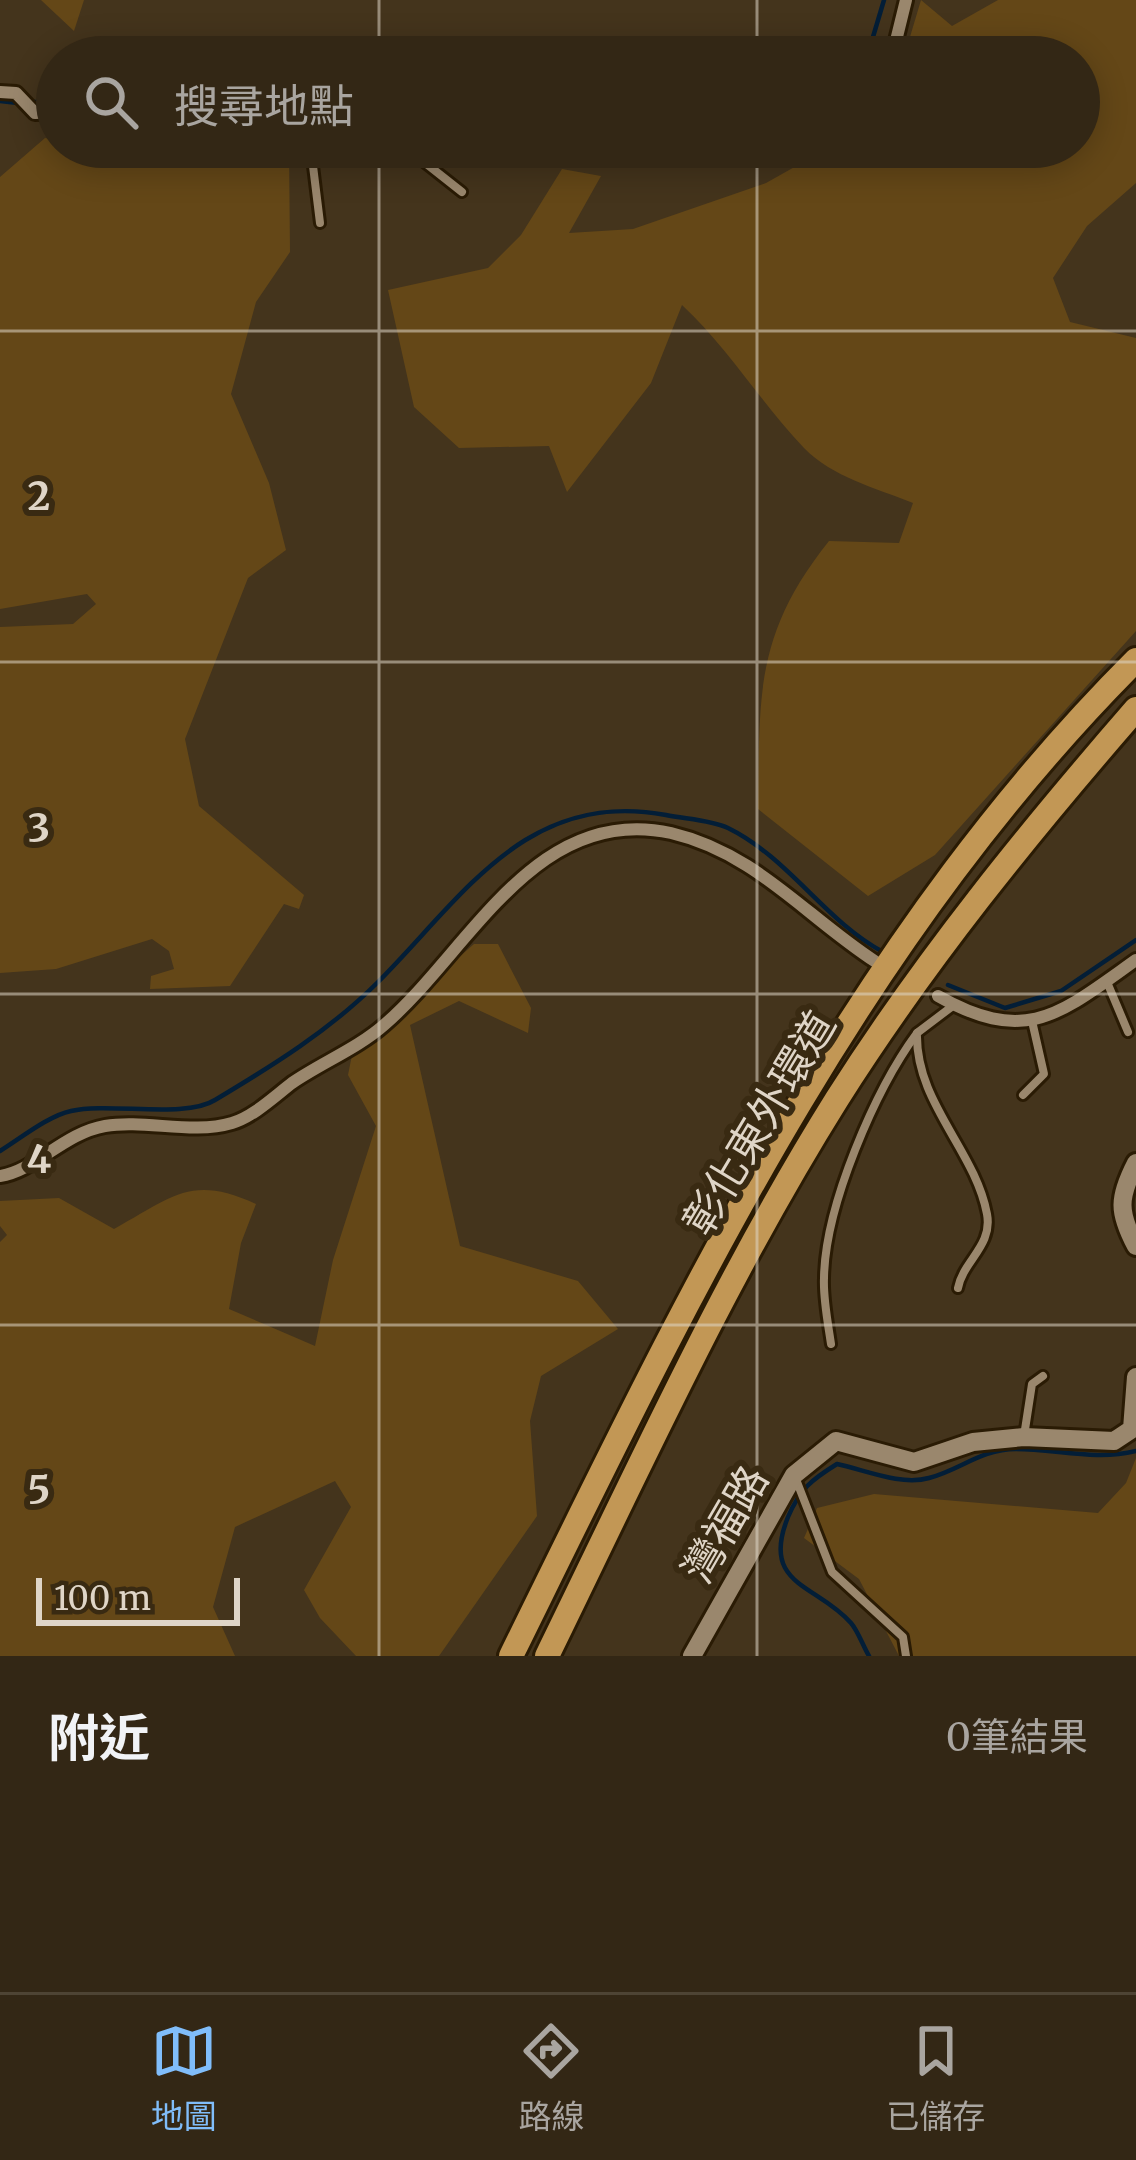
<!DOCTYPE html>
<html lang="zh-TW">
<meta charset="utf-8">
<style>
:root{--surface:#332715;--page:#3e3322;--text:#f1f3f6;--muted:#a9a5a0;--line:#4e4434;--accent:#80bdfa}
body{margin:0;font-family:Merriweather,"Noto Sans TC",serif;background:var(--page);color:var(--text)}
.scale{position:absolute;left:36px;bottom:30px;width:204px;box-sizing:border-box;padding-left:12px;border:6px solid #dfd5c7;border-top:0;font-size:33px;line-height:42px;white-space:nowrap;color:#dfd5c7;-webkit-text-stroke:9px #392a12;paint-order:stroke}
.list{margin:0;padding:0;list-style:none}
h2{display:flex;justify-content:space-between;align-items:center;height:156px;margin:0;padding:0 48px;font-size:51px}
h2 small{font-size:39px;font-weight:400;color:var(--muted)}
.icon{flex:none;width:66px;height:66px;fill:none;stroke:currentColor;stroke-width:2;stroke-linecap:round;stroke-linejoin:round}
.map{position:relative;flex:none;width:1136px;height:1656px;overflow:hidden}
.search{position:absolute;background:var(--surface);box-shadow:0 6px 30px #0003;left:36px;right:36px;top:36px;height:132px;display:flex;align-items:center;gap:30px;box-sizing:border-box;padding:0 42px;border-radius:66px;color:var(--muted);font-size:45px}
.sheet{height:336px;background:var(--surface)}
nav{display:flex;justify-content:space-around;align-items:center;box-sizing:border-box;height:168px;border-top:3px solid var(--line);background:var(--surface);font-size:33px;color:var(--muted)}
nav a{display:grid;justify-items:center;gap:6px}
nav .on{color:var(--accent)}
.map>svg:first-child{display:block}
.green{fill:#644717}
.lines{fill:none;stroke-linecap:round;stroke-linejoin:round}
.stream{stroke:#031e37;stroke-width:4.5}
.service-casing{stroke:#2a1b04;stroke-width:14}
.minor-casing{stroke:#2a1b04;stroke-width:18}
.tertiary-casing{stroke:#2a1b04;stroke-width:24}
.primary-casing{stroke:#2a1b04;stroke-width:30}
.service{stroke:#9a876d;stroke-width:8}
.minor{stroke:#9a876d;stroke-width:12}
.tertiary{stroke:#9a876d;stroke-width:18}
.primary{stroke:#c29755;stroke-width:24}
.grid{fill:none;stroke:#dfd5c7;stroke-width:3;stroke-opacity:0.55}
.labels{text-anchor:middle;stroke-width:12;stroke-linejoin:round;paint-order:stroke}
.street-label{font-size:42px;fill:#dfd5c7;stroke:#392a12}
.grid-label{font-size:39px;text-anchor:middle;font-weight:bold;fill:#dfd5c7;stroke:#392a12;stroke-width:12;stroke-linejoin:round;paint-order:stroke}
</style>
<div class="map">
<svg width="1136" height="1656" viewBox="0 0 1136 1656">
<rect width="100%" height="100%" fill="#44341c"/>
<g class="green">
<path d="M41 0H84L74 31Z"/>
<path d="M921 0 952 26 998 0H1136V183L1087 226 1053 278 1070 322 1136 338V631L935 855 868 896 758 809C760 695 754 635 829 541L899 543 913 503C876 488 832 477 804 448 761 403 729 349 682 305L651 383 567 492 549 446 459 448 414 407 388 290 488 268 521 235 562 169 601 176 569 233 633 229 766 183 830 147H1079V57H904Z"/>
<path d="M45 138 57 140V147L171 156 231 147H289L290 252 256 302 231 394 269 483 286 550 248 578 185 739 199 806 304 895 299 909 284 904 230 986 150 989 151 976 174 969 169 951 152 939 56 969 0 973V627L73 624 96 604 87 594 0 609V177Z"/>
<path d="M474 944H498L531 1008 528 1033 459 1001 410 1025 460 1246 578 1281 618 1329 541 1376 530 1421 537 1516 439 1656H356L320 1618 304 1590 351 1507 335 1481 235 1527 213 1607 235 1656H0V1242L7 1235 0 1226V1201L59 1198 114 1229C172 1197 191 1174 256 1204L241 1243 229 1309 315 1346 333 1260 376 1126 348 1075 353 1050Z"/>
<path d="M1136 1458V1656H899L859 1579 804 1538 817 1508 874 1494 1098 1513 1126 1483Z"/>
</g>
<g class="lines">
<g class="stream">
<path d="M867 57 884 0"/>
<path d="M0 101 18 103"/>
<path d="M30 102H57"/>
<path d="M948 985 1005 1008 1061 991 1136 940"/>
<path d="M0 1151C21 1138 48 1116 71 1111 109 1102 185 1119 215 1100 272 1066 330 1030 377 983 463 897 526 789 666 815 685 819 711 820 728 828 789 858 825 921 883 952"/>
<path d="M869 1656C863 1646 858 1631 851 1623 817 1584 760 1586 788 1517 800 1489 811 1480 837 1464 865 1470 901 1486 929 1478 960 1470 981 1449 1016 1449 1057 1449 1095 1461 1136 1451"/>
</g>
<g class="service-casing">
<g id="service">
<path d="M318 147 313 166 320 223"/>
<path d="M417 147 419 158 462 192"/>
<path d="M1107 982 1128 1032"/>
<path d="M954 1005 917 1033C915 1102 975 1150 987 1214 993 1246 963 1261 958 1288"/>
<path d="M1023 1095 1044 1074 1032 1021"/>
<path d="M831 1344C828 1323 823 1299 824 1278 825 1206 875 1090 917 1033"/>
<path d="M1024 1436 1032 1384 1043 1376"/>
<path d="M797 1482 832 1572 903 1637 906 1656"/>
</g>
</g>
<g class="minor-casing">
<g id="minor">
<path d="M892 57 906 0"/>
<path d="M0 92 16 93 35 113 57 112"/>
<path d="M623 147 652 152 675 147"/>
<path d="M938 996C1027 1046 1060 1014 1136 960"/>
<path d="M0 1176C35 1171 64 1133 105 1126 145 1119 192 1135 232 1123 253 1117 275 1096 292 1083 321 1063 358 1048 384 1025 469 952 535 803 671 833 756 853 805 916 876 962"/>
</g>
</g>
<g class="tertiary-casing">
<g id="tertiary">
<path d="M1136 1163C1118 1198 1118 1212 1136 1246"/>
<path d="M692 1656 794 1475 836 1441 914 1462 973 1442 1024 1437 1114 1441 1132 1429 1136 1377"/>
</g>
</g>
<g class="primary-casing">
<g id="primary">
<path d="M511 1656C685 1303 853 943 1136 660"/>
<path d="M547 1656C639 1468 726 1276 837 1099 925 960 1029 832 1136 709"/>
</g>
</g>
<use href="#service" class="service"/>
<use href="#minor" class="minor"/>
<use href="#tertiary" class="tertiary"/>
<use href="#primary" class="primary"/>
</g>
<path class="grid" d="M379 0V57M757 0V57M379 147V1656M757 147V1656M0 331H1136M0 662H1136M0 994H1136M0 1325H1136"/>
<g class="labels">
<g class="street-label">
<text transform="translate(759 1123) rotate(-59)" y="15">彰化東外環道</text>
<text transform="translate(725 1524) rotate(-60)" y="15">灣福路</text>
</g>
</g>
<g class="grid-label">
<text x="39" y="510">2</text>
<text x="39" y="842">3</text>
<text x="39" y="1173">4</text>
<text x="39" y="1504">5</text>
</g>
</svg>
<div class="scale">100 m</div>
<div class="search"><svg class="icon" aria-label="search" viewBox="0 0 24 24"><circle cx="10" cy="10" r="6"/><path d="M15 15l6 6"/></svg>搜尋地點</div>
</div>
<section class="sheet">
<h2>附近<small>0筆結果</small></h2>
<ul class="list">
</ul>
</section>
<nav>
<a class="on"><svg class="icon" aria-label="map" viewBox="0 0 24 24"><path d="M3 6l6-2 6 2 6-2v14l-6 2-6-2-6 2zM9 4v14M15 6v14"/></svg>地圖</a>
<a><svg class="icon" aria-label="directions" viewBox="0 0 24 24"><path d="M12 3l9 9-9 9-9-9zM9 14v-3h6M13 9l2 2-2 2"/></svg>路線</a>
<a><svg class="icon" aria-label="saved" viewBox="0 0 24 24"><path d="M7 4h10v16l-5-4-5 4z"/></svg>已儲存</a>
</nav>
